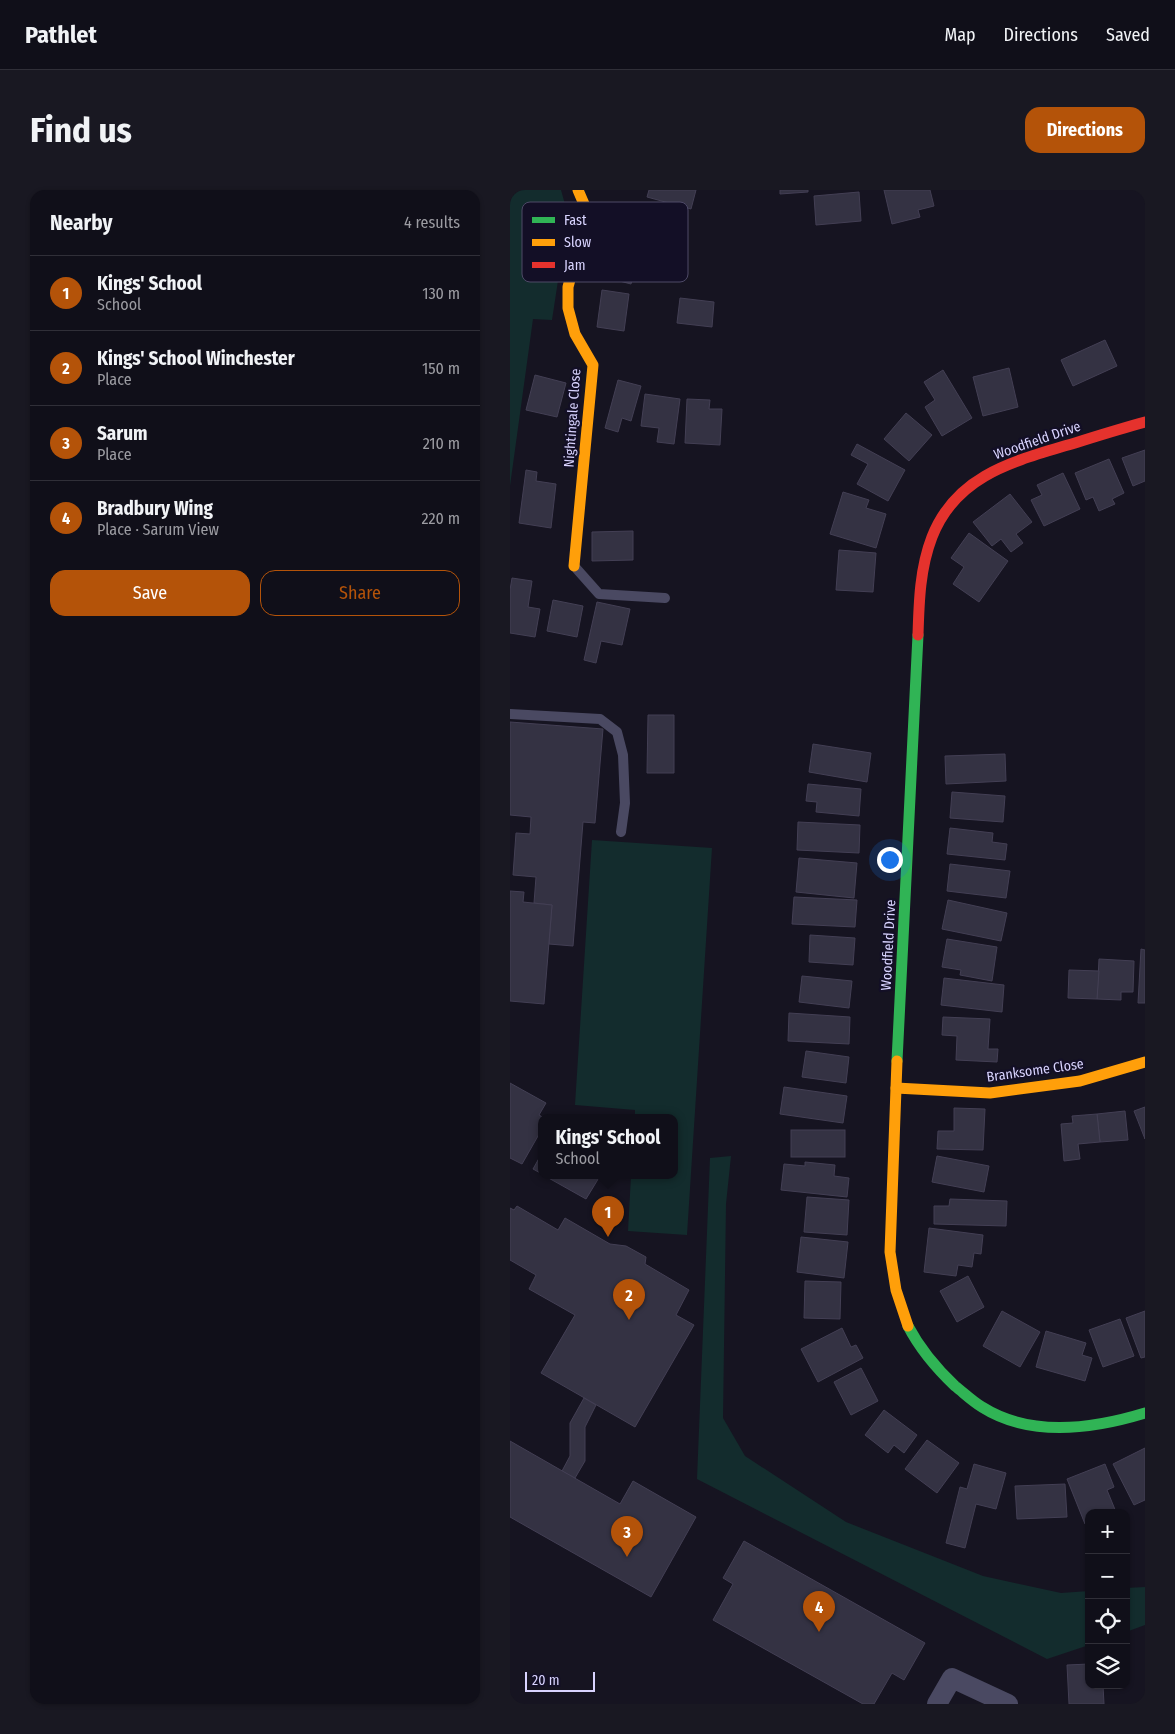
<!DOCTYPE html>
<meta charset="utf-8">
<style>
:root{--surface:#100f19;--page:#191822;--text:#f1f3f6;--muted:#9c9ca2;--line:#302f38;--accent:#b45309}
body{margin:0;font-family:"Fira Sans Condensed",sans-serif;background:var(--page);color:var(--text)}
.controls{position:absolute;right:15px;bottom:15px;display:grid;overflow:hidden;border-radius:10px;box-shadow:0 1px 4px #0004}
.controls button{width:45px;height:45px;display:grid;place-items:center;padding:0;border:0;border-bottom:1px solid var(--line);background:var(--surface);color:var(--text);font:25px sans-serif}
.scale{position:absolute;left:15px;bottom:12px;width:70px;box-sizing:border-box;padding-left:5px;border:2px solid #d9d4ff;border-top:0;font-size:14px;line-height:18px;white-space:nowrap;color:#d9d4ff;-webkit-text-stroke:4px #130f26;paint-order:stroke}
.you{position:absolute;left:379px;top:669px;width:18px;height:18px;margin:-12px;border:4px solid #fff;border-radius:50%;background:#1a73e8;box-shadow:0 0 0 8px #1a73e833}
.badge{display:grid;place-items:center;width:32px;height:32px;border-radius:50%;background:var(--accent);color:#fff;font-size:16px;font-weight:700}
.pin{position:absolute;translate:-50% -41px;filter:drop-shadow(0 1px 2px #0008)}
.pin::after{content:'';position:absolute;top:26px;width:18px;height:15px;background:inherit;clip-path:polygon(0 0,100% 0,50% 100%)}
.popup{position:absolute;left:28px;top:924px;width:140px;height:65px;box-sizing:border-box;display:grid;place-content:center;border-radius:10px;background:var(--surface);filter:drop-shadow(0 1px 4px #0005);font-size:16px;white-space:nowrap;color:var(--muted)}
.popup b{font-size:19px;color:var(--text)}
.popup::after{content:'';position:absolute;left:50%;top:100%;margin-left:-10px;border:10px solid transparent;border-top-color:var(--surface)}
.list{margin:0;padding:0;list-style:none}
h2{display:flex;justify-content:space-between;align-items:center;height:65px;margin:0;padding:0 20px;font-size:21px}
h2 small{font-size:16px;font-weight:400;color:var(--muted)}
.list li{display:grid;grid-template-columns:32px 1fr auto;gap:15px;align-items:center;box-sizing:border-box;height:75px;padding:0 20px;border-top:1px solid var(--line)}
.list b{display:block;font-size:19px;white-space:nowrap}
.list p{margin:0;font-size:16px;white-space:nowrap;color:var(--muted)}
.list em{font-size:16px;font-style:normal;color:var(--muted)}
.actions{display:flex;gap:10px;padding:15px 20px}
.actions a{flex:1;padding:11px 0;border:1px solid var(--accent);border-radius:15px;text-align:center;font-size:18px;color:var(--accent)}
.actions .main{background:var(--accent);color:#fff}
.icon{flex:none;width:28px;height:28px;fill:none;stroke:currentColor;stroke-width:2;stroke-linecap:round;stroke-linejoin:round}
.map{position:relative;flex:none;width:635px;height:1514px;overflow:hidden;border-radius:15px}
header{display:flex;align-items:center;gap:30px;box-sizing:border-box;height:70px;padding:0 25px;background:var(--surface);border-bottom:1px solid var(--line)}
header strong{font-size:24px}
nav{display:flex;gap:28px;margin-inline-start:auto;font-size:18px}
.intro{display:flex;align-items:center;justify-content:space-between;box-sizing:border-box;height:120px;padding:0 30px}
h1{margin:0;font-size:35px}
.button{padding:12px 22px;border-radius:15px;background:var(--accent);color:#fff;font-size:18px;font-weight:700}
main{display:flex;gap:30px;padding:0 30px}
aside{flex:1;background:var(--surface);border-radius:15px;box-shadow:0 1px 4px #0004}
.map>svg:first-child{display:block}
.green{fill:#132c2d}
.building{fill:#343243;stroke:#433f54}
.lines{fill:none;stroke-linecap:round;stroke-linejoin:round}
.lane{stroke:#4a4962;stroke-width:10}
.street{stroke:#4a4962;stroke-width:20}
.fast{stroke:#30b455;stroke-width:11}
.slow{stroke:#ff9f0a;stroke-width:11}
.jam{stroke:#e5322d;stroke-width:11}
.labels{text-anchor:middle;stroke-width:4.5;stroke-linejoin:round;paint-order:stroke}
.street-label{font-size:14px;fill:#d9d4ff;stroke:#130f26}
.key{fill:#130f26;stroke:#4e4a67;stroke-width:1}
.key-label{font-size:14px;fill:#d9d4ff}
</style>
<header>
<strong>Pathlet</strong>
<nav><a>Map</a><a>Directions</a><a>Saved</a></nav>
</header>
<div class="intro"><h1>Find us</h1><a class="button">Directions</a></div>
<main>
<aside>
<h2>Nearby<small>4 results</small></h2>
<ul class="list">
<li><span class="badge">1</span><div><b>Kings' School</b><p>School</p></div><em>130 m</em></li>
<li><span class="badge">2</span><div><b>Kings' School Winchester</b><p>Place</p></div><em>150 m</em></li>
<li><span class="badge">3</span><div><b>Sarum</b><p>Place</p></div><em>210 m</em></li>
<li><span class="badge">4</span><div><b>Bradbury Wing</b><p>Place · Sarum View</p></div><em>220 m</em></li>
</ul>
<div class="actions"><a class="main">Save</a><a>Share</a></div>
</aside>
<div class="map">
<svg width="635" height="1514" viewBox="0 0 635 1514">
<rect width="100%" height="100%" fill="#161421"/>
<g class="green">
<path d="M0 0H51L58 25 42 130 23 129 0 296Z"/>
<path d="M82 650 202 658 177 1045 118 1041 121 986H164V928H125V920L65 915Z"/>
<path d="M221 966 216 1014 213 1228 235 1266 336 1332 473 1386 551 1403 579 1401V1455L537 1469 187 1289 200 968Z"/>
<path d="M635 1397V1435L616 1442V1398Z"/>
</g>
<g class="building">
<path d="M139 0H186L181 19 137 7Z"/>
<path d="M270 0H298V2L270 4Z"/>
<path d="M374 0H420L424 16 408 20 410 27 382 34Z"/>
<path d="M349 2 351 31 306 35 304 6Z"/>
<path d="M150 24 175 26 173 37H166L164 62 125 59 126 33 149 34Z"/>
<path d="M103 51 130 61 121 94 94 87Z"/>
<path d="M92 100 119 104 114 141 87 137Z"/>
<path d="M170 108 204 112 202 137 167 133Z"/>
<path d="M595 150 607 176 563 196 551 170Z"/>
<path d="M499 178 508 217 473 226 463 187Z"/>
<path d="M433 180 462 228 432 246 415 217 425 210 414 192Z"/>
<path d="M25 185 56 193 47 227 16 220Z"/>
<path d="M108 190 131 196 121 231 112 228 108 242 95 238Z"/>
<path d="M135 204 170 209 164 254 147 252 149 238 131 236Z"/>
<path d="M177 209 200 210 199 219H212L210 255 175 253Z"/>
<path d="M396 223 422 245 399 271 374 249Z"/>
<path d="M347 254 395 280 378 311 347 294 358 274 341 265Z"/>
<path d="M635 260V291L623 296 612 268Z"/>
<path d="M599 269 614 303 602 309 605 314 589 321 583 307 576 310 565 283Z"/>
<path d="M16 280 27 282 26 291 46 294 41 338 9 333Z"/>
<path d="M553 283 570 319 534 336 521 310 532 305 527 295Z"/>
<path d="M333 302 359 310 356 318 376 324 366 358 320 344Z"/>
<path d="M500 304 522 332 506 344 513 353 501 362 491 349 482 356 463 332Z"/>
<path d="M123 341V370L82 371V342Z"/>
<path d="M459 343 498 371 469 412 443 394 454 377 441 368Z"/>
<path d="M329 360 366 363 363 402 326 400Z"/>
<path d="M2 388 22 391 18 417 30 419 25 447 0 443V400Z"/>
<path d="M43 410 73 416 67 447 37 441Z"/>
<path d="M87 412 120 419 112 455 91 451 86 473 74 470Z"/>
<path d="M138 525H164V583H137Z"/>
<path d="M0 532 93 539 85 633 73 632 63 756 39 754 42 715 24 713 26 687 3 685 6 643 20 644 21 627 0 625Z"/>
<path d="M303 554 361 563 357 592 299 582Z"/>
<path d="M495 564 496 591 436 594 435 566Z"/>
<path d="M298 594 351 599 349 626 306 622 307 612 296 611Z"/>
<path d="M442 602 495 606 493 632 440 628Z"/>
<path d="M288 632 350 635 349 663 287 660Z"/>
<path d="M440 638 483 643 482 652 497 654 495 670 437 664Z"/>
<path d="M289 668 347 673 344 708 286 702Z"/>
<path d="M440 674 500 681 496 708 437 701Z"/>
<path d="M0 701 14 702 13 712 42 715 34 814 0 811Z"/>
<path d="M284 707 347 710 345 737 282 734Z"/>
<path d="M438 710 497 723 491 751 432 739Z"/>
<path d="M300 745 345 748 343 775 299 772Z"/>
<path d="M437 749 487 757 482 791 450 785 451 780 432 777Z"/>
<path d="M631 759 635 760V813H628Z"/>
<path d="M589 769 624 771 623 802H611V810L587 809Z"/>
<path d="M559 780 589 781 587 809 558 808Z"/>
<path d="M292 786 342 791 339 818 289 812Z"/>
<path d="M434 788 494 795 492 822 431 815Z"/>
<path d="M279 823 340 827 339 854 278 851Z"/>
<path d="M433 827 480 829 478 859H488L487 872 446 870 447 846 432 845Z"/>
<path d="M296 861 339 867 336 893 292 887Z"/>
<path d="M0 893 36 913 29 925 34 928H32V939L12 974 0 968Z"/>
<path d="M274 897 337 906 333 933 270 924Z"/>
<path d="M635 917V949L624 921Z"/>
<path d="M444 918 475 919 473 960 427 959 428 941H444Z"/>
<path d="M615 921 618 950 590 952 587 924Z"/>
<path d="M587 924 590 952 568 954 570 969 554 971 551 934 563 933 562 926Z"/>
<rect x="281" y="940" width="54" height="27"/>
<path d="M32 963V984L23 979Z"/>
<path d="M427 966 479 976 474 1002 422 992Z"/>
<path d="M295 972 325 975 324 986 339 988 337 1007 271 1000 274 974 295 976Z"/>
<path d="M35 986H90L76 1009Z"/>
<path d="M297 1007 339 1010 337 1045 294 1042Z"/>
<path d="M440 1009 497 1011 496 1036 424 1034V1016H439Z"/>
<path d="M7 1016 48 1040 55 1028 100 1054 116 1056 136 1067 135 1074 179 1100 166 1125 184 1135 125 1237 31 1183 65 1125 19 1099 26 1085 0 1070V1018L4 1020Z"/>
<path d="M419 1038 473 1045 471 1064 464 1063 462 1077 448 1075 446 1086 414 1082Z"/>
<path d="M291 1047 338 1052 334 1088 287 1082Z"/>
<path d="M458 1086 474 1117 447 1132 430 1101Z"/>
<path d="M295 1091 331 1092 330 1129 294 1128Z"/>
<path d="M492 1121 530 1142 510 1177 473 1156Z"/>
<path d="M635 1121V1167L631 1168 616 1128Z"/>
<path d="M610 1129 624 1166 593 1177 579 1140Z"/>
<path d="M332 1138 341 1157 346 1155 353 1168 308 1192 291 1159Z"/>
<path d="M536 1141 576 1153 572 1165 582 1168 575 1191 526 1177Z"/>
<path d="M351 1178 368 1211 341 1225 324 1192Z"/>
<path d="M74 1208 86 1215 75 1237V1271L65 1288 52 1281 60 1266V1233Z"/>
<path d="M374 1220 407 1245 394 1263 384 1255 378 1263 355 1245Z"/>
<path d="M417 1250 449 1273 427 1303 395 1279Z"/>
<path d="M0 1251 110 1314 123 1291 186 1327 141 1407 0 1327Z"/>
<path d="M635 1258V1310L624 1315 603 1274Z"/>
<path d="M464 1274 496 1283 486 1319 466 1314 455 1358 436 1353 450 1297 457 1299Z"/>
<path d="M595 1274 604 1297 597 1300 606 1322 579 1323V1332L575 1334 557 1289Z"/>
<path d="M555 1294 557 1327 507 1329 505 1296Z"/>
<path d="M234 1351 415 1453 394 1490 382 1483 364 1514H353L203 1430 223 1394 213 1388Z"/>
<path d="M579 1474V1495H593L594 1514H559L557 1475Z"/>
</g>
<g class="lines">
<g class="lane">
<path d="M65 377 89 404 155 408"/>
<path d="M0 524 90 529 107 542 113 565 115 613 111 642"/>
</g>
<path class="street" d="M427 1514 442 1488 498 1514"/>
<g class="fast">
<path d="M387 871 408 445"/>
<path d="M398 1136C410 1159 426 1178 445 1196 454 1203 462 1211 472 1217 521 1248 583 1239 635 1223"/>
</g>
<g class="slow">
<path d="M64 376 83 175 65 144 58 118V97L74 37V14L68 0"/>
<path d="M387 871 380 1062 386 1100 398 1136"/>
<path d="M386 898 480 903 570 891 635 872"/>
</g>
<path class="jam" d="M408 445C409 411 410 378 422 347 446 286 501 272 558 255 584 247 609 239 635 232"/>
</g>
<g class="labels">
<g class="street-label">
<text transform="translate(62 228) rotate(-86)" y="5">Nightingale Close</text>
<text transform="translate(527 250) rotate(-19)" y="5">Woodfield Drive</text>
<text transform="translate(378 755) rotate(-87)" y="5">Woodfield Drive</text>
<text transform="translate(525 880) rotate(-8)" y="5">Branksome Close</text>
</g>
</g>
<rect x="12" y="12" width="166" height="80" rx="8" class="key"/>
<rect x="22" y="27" width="23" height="6" fill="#30b455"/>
<rect x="22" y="49" width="23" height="7" fill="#ff9f0a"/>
<rect x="22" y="72" width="23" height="6" fill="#e5322d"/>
<g class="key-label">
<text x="54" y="35">Fast</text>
<text x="54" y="57">Slow</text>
<text x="54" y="80">Jam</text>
</g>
</svg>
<div class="controls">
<button>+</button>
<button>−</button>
<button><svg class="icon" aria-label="locate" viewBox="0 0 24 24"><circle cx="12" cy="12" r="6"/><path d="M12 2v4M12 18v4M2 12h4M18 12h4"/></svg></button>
<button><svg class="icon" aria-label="layers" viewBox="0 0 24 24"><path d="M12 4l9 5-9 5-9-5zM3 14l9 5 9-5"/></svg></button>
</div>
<div class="scale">20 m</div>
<div class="you"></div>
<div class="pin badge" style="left:98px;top:1047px">1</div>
<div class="popup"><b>Kings' School</b>School</div>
<div class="pin badge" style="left:119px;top:1130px">2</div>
<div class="pin badge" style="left:117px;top:1367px">3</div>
<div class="pin badge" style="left:309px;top:1442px">4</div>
</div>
</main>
